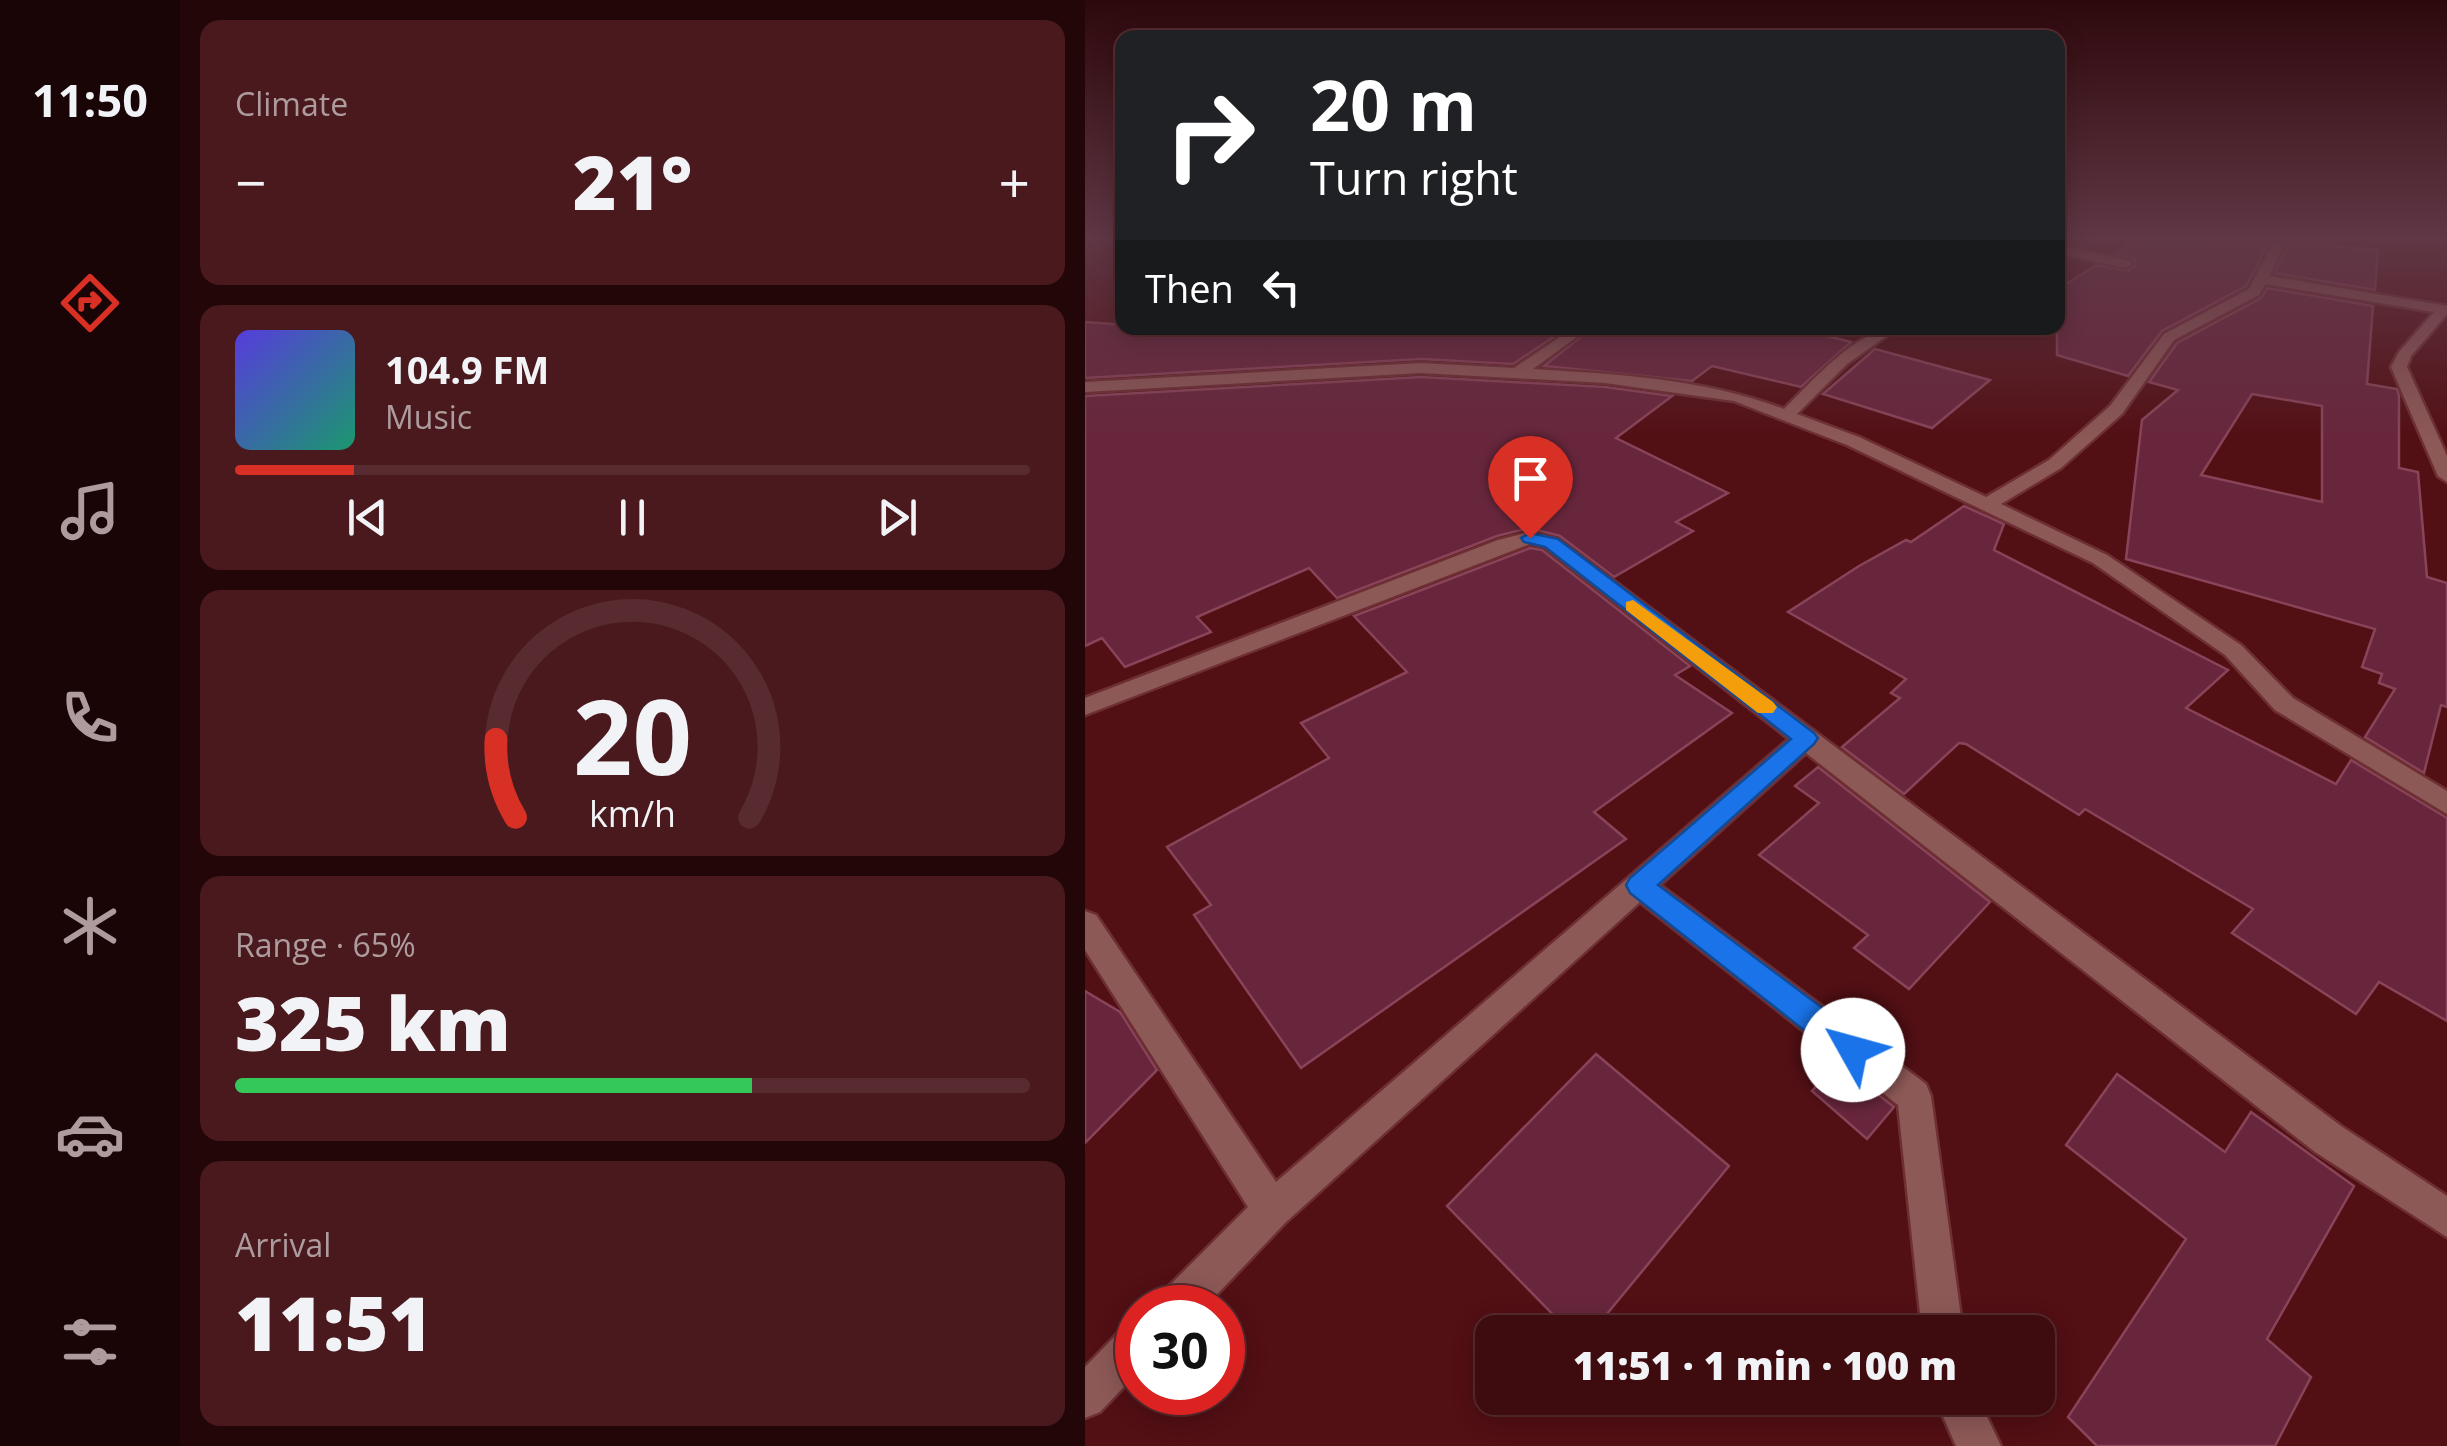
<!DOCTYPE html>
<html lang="en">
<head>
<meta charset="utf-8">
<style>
	body { margin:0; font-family:"Open Sans",sans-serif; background:#49191d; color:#f1f3f6; height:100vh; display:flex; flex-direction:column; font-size:38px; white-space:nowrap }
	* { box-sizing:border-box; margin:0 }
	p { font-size:32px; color:#ad9b9e }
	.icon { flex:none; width:55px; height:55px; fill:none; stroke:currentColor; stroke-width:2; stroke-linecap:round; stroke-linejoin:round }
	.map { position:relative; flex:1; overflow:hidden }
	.side { display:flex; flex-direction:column; gap:20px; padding:20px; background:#220608; width:905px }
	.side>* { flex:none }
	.guide { position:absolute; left:30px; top:30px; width:950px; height:305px; border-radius:20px; box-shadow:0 5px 25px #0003,0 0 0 2px #572b2f; background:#202124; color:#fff; overflow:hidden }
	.speed { position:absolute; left:30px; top:1285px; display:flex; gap:20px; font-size:50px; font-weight:700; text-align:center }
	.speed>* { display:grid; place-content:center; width:130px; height:130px; border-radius:50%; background:#3e0b0f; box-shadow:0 5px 25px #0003,0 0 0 2px #572b2f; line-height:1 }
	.speed .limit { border:15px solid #d22; background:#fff; color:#111 }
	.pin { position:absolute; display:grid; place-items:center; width:85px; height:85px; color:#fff; margin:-102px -42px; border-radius:50% 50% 50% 0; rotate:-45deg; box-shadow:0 0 10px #0007 }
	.pin .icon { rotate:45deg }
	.me { position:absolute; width:110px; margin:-55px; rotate:308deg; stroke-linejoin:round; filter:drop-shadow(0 0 8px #0008) }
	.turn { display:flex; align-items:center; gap:35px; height:210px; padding:0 30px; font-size:45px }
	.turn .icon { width:130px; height:130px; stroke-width:2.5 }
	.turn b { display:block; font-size:70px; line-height:85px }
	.then { display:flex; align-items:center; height:95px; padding:0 30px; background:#0003; gap:20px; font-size:38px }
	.big { font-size:75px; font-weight:800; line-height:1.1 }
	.side .card { flex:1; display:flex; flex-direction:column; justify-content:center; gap:15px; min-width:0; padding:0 35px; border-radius:20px; background:#49191d }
	.side .dial { align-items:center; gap:0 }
	.dial svg { height:260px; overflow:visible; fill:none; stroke:#572b2f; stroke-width:7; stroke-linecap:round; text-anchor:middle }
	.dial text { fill:#f1f3f6; stroke:none }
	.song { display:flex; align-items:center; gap:30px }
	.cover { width:120px; height:120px; border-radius:15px; background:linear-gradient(135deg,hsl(250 70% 55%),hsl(160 70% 35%)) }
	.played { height:10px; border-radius:5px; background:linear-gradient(90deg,#d93025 15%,#572b2f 15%) }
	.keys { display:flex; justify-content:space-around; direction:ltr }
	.heat { display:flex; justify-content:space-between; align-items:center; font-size:55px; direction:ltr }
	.charge { height:15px; border-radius:8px; background:linear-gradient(90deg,#34c759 65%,#572b2f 0) }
	.trip { position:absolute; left:390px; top:1315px; width:580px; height:100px; border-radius:20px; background:#3e0b0f; box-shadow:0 5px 25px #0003,0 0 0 2px #572b2f; font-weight:800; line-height:100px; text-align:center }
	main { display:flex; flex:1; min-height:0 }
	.tabs { display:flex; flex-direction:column; width:180px; justify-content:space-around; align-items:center; background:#190406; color:#ad9b9e }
	.tabs .icon { width:70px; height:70px }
	.tabs .selected { color:#d93025 }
	.tabs b { font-size:45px; color:#f1f3f6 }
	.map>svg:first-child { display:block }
	.building { fill:#68263c; stroke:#894459; stroke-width:2.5; fill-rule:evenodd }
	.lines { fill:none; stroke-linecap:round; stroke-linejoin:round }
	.minor-casing { stroke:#6d2f33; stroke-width:5 }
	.minor { fill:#8d5957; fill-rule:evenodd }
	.route { fill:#1a73e8; stroke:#114b97; stroke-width:2.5 }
	.slow { fill:#f59e0b }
</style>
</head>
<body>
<main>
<nav class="tabs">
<b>11:50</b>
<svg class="icon selected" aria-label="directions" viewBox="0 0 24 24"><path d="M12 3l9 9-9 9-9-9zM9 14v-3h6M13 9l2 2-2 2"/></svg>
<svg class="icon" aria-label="music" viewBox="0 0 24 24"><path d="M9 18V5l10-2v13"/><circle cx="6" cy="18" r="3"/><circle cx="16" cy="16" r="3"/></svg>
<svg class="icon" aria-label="phone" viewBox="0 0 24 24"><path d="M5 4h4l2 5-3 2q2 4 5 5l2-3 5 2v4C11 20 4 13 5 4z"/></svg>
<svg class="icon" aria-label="climate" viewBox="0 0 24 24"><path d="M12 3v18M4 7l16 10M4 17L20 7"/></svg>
<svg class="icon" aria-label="car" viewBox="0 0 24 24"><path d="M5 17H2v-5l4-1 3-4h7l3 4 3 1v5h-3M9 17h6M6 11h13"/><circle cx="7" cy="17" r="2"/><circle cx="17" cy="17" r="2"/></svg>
<svg class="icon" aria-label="filters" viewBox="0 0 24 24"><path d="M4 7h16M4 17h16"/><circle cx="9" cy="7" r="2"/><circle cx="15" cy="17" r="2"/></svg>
</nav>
<section class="side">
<div class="card"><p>Climate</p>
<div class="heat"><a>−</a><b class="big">21°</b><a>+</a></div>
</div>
<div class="card">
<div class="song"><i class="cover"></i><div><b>104.9 FM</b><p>Music</p></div></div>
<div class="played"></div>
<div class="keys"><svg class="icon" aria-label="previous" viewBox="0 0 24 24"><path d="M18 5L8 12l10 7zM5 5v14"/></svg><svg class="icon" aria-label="pause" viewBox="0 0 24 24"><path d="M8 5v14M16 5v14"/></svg><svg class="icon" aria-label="next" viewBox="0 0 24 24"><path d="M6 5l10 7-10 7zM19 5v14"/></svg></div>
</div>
<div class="card dial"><svg viewBox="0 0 100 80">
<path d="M14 69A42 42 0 1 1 86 69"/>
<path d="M14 69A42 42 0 0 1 8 45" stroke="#d93025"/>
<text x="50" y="56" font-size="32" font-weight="700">20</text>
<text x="50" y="72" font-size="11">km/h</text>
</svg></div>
<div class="card"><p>Range · 65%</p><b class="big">325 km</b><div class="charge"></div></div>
<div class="card"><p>Arrival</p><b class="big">11:51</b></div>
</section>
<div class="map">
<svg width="1362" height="1446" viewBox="0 0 1362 1446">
	<rect width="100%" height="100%" fill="#520f14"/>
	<g class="building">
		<path d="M 1053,239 L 1185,241 L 1161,286 L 1077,331 L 1043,376 L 972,355 L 972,290 L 1011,265 L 1043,271 L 1051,265 L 1050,260 L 1029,254 Z"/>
		<path d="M 1204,242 L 1293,250 L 1290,290 L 1190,273 Z"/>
		<path d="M 1182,288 L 1288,306 L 1282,384 L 1312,389 L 1314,396 L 1314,468 L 1333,472 L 1342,577 L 1362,583 L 1362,707 L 1356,705 L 1339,773 L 1280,737 L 1310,689 L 1294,683 L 1297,674 L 1277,667 L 1290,629 L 1041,559 L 1057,420 L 1093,390 L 1064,382 L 1092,343 L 1176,298 ZM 1167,394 L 1237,406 L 1237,502 L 1116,475 Z"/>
		<path d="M 0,322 L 124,331 L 125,328 L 482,328 L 428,364 L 336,359 L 0,378 Z"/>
		<path d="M 507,328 L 711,328 L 766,342 L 716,387 L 627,366 L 607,381 L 459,366 Z"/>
		<path d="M 790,349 L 905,380 L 847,428 L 738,394 Z"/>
		<path d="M 336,377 L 520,387 L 587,396 L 531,438 L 643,493 L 591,522 L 608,531 L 529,577 L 475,536 L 444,528 L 412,536 L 252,598 L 224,568 L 112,617 L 126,632 L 40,667 L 17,638 L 0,646 L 0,396 Z"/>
		<path d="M 879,506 L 919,524 L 909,550 L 1143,670 L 1101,708 L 1251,784 L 1266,760 L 1362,818 L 1362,1021 L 1294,982 L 1271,1014 L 1147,933 L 1168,909 L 1000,809 L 994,815 L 881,744 L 874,743 L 819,794 L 757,747 L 815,698 L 806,693 L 821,679 L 703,612 L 774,566 L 821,540 L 826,542 Z"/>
		<path d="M 445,548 L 457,550 L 605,666 L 590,675 L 647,713 L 509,812 L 541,839 L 216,1068 L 109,915 L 126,905 L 82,847 L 244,758 L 216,723 L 322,672 L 269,616 Z"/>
		<path d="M 733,767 L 905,902 L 824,989 L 769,948 L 783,935 L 674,855 L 734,803 L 710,786 Z"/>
		<path d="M 0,991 L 35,1012 L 72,1070 L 0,1143 Z"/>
		<path d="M 511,1054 L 644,1166 L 507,1332 L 485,1332 L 362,1206 Z"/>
		<path d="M 753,1063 L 809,1107 L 782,1139 L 727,1091 Z"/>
		<path d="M 1032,1074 L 1140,1152 L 1166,1112 L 1269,1186 L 1182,1339 L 1226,1377 L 1190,1446 L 1012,1446 L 983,1417 L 1101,1239 L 981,1145 Z"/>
	</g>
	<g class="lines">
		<g class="minor-casing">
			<g id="minor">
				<path d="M 1190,239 L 1202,239 L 1184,276 L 1362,306 L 1362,314 L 1326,356 L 1322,367 L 1362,456 L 1362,482 L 1353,476 L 1306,367 L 1314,352 L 1349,312 L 1180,284 L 1174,295 L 1089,340 L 1037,414 L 976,468 L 916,504 L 1022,555 L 1156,645 L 1208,698 L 1362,791 L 1362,814 L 1190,710 L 1140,655 L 1008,563 L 762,445 L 649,401 L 520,383 L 336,373 L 0,392 L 0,382 L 336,363 L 429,368 L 488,328 L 504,328 L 448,369 C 532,374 620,379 699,409 C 727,382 772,328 813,328 L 762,364 L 712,414 L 774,437 L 901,497 L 964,460 L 1025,406 L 1079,334 L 1164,289 Z"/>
				<path d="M 972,245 L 1046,261 L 1047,264 L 1041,268 L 972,253 Z"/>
				<path d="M 445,532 L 473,539 L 1256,1126 L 1362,1196 L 1362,1237 L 1230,1152 L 721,753 L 575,885 L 841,1084 L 846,1096 L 878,1332 L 837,1332 L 813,1105 L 555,902 L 200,1223 L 119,1308 L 70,1308 L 76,1294 L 163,1207 L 0,950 L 0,911 L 11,915 L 191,1182 L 704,739 L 459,547 L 445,544 L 0,715 L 0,698 L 413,540 Z"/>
				<path d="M 52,1323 L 52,1373 L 15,1412 L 0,1418 L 0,1367 L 37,1329 Z"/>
				<path d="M 850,1398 L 893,1398 L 916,1446 L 871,1446 Z"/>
			</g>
		</g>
		<use href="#minor" class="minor"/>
	</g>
	<linearGradient id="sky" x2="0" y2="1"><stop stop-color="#2d080b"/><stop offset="0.54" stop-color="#603745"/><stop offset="1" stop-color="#603745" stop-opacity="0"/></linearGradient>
	<rect width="1362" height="441" fill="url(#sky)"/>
	<path class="route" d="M 445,533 L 473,539 L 729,733 L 733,738 L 729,744 L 573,885 L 779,1039 L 784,1050 L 779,1060 L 768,1064 L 757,1060 L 545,893 L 541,885 L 545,878 L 706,739 L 460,547 L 439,542 L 436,538 Z"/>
	<path class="slow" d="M 548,600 L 688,702 L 692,707 L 688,713 L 673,713 L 541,610 L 541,602 Z"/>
</svg>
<div class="speed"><div class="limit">30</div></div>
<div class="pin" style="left:445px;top:538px;background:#d93025"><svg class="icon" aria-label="arrive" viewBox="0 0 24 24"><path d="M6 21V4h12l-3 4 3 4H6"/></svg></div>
<svg class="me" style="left:768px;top:1050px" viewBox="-20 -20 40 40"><circle r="19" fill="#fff"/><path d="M0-13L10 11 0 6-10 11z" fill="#1a73e8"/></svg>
<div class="trip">11:51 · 1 min · 100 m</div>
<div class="guide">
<div class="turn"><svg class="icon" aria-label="right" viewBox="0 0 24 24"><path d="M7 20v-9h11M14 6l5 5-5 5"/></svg><div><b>20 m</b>Turn right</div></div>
<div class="then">Then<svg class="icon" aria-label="left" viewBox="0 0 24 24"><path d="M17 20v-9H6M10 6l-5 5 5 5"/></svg></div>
</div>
</div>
</main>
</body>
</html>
